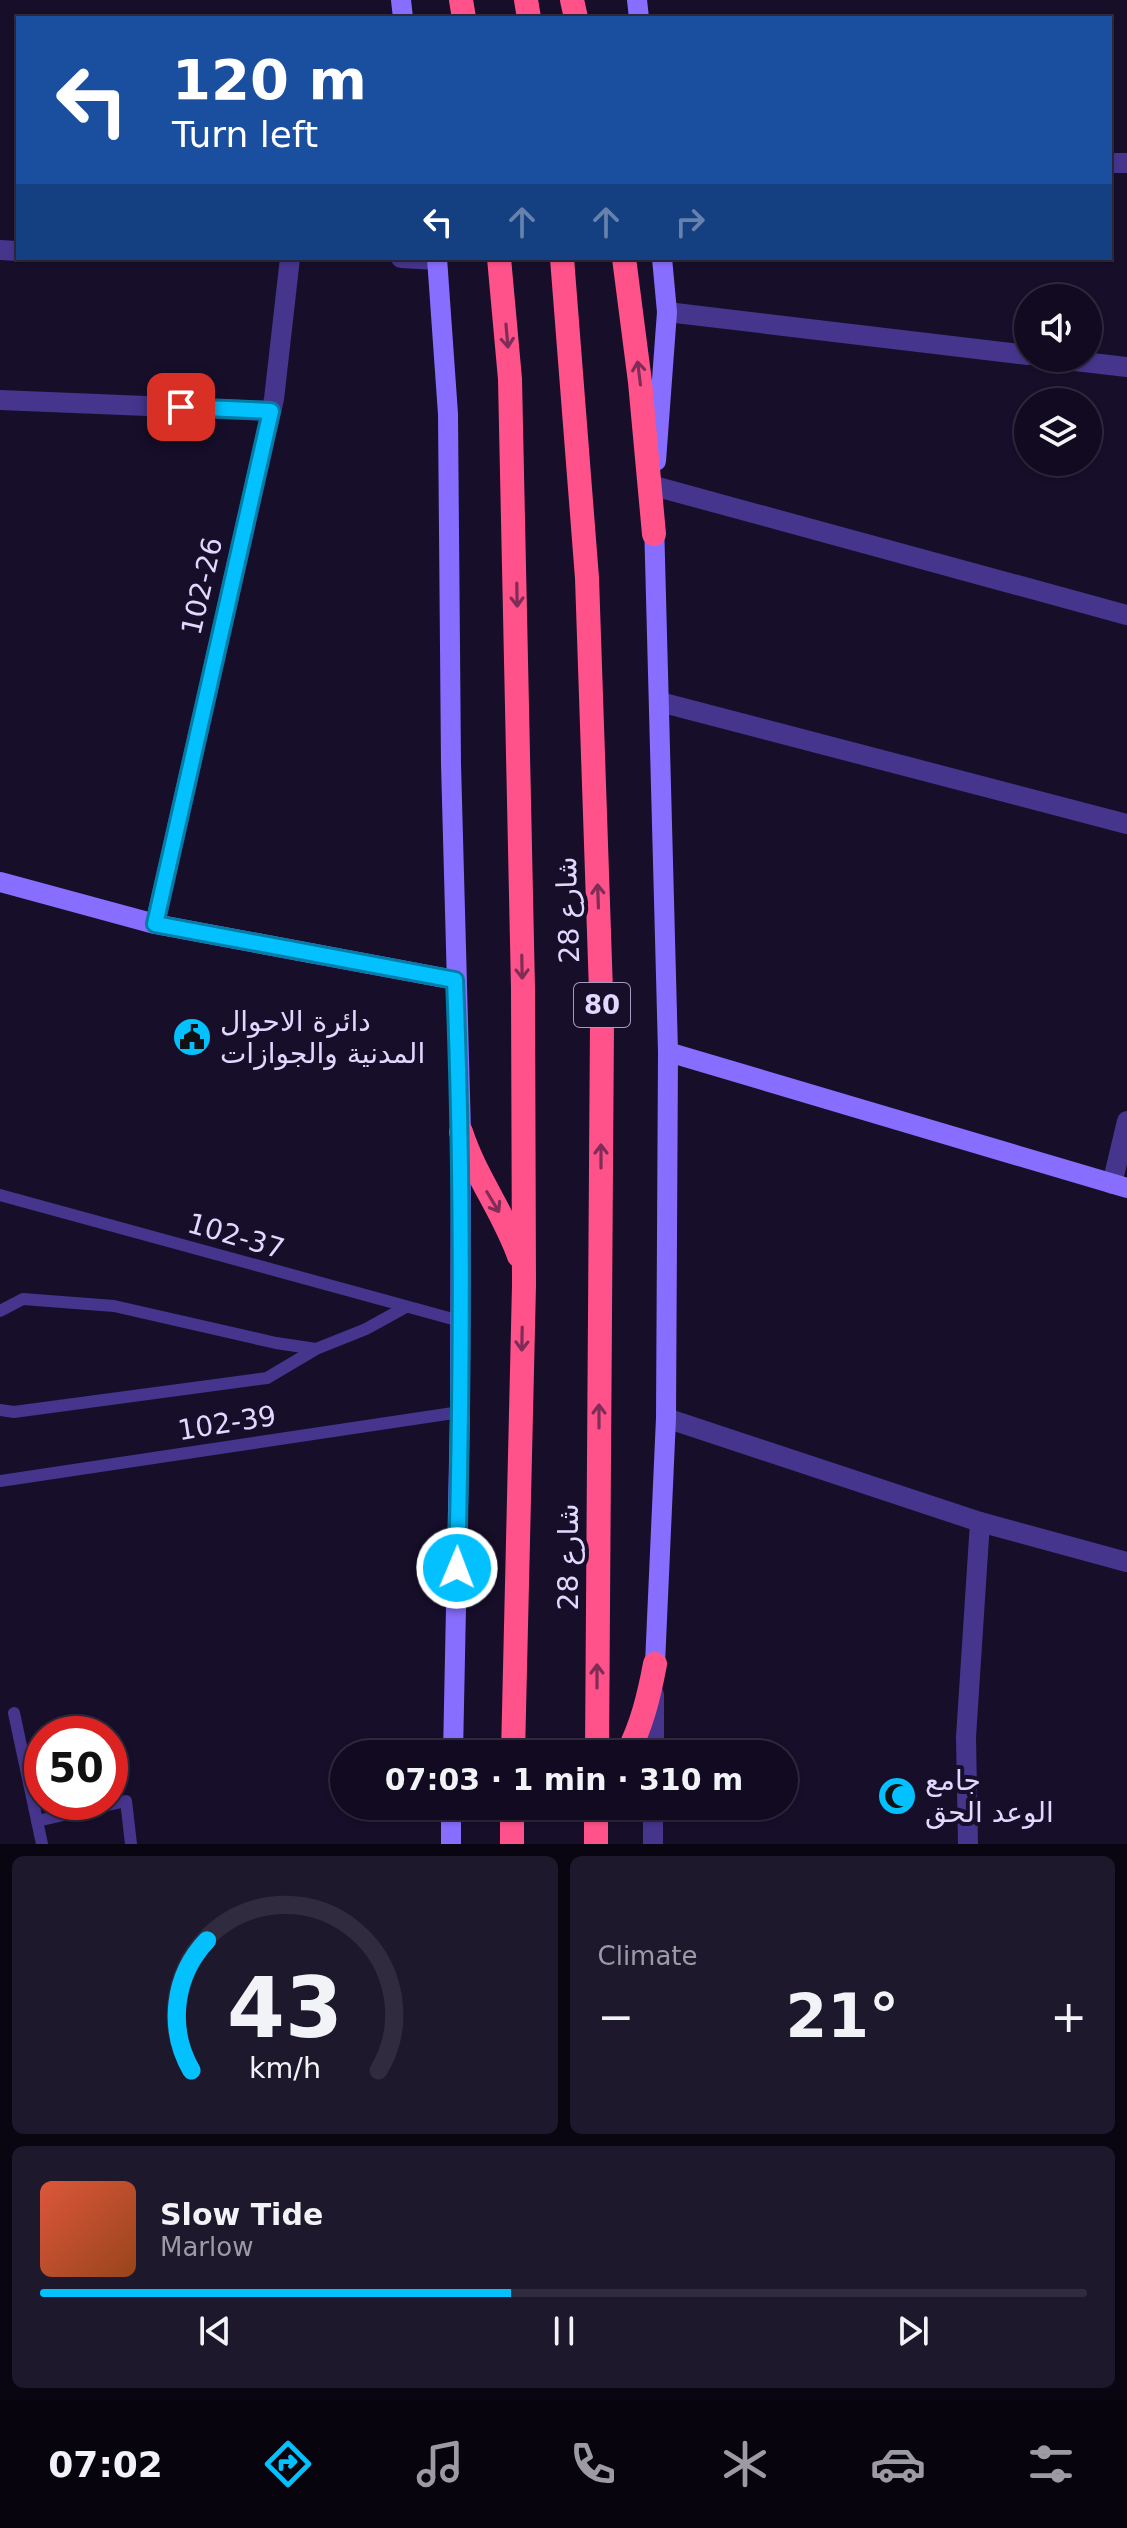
<!DOCTYPE html>
<html lang="en">
<head>
<meta charset="utf-8">
<style>
	body { margin:0; font-family:"DejaVu Sans","Noto Sans Arabic",sans-serif; background:#1e182d; color:#f1f3f6; height:100vh; display:flex; flex-direction:column; font-size:30px; white-space:nowrap }
	* { box-sizing:border-box; margin:0 }
	p { font-size:26px; color:#9c9aa5 }
	.icon { flex:none; width:44px; height:44px; fill:none; stroke:currentColor; stroke-width:2; stroke-linecap:round; stroke-linejoin:round }
	.map { position:relative; height:1844px; overflow:hidden }
	.panel { display:flex; flex-direction:column; gap:12px; padding:12px; background:#090612; flex:1 }
	.panel>* { flex:none }
	.top-card { position:absolute; left:16px; top:16px; width:1096px; height:244px; border-radius:0px; box-shadow:0 2px 6px #0004,0 0 0 2px #302b3e; background:#1a4fa0; color:#fff; overflow:hidden }
	.buttons { position:absolute; left:1014px; top:284px; display:grid; gap:16px }
	.buttons a { display:grid; place-items:center; width:88px; height:88px; border-radius:50%; background:#110a20; box-shadow:0 2px 6px #0004,0 0 0 2px #302b3e; font-size:40px }
	.speed { position:absolute; left:24px; top:1716px; display:flex; gap:16px; font-size:40px; font-weight:700; text-align:center }
	.speed>* { display:grid; place-content:center; width:104px; height:104px; border-radius:50%; background:#110a20; box-shadow:0 2px 6px #0004,0 0 0 2px #302b3e; line-height:1 }
	.speed .limit { border:12px solid #d22; background:#fff; color:#111 }
	.pin { position:absolute; display:grid; place-items:center; width:68px; height:68px; color:#fff; margin:-34px; border-radius:16px; box-shadow:0 4px 12px #0006 }
	.me { position:absolute; width:88px; margin:-44px; rotate:1deg; stroke-linejoin:round; filter:drop-shadow(0 0 6px #0008) }
	.turn { display:flex; align-items:center; gap:28px; height:168px; padding:0 24px; font-size:36px }
	.turn .icon { width:104px; height:104px; stroke-width:2.5 }
	.turn b { display:block; font-size:56px; line-height:68px }
	.lanes { display:flex; align-items:center; height:76px; padding:0 24px; background:#0003; justify-content:center; gap:40px; direction:ltr }
	.lanes .off { opacity:.35 }
	.big { font-size:60px; font-weight:700; line-height:1.1 }
	.panel .card { flex:1; display:flex; flex-direction:column; justify-content:center; gap:12px; min-width:0; padding:0 28px; border-radius:12px; background:#1e182d }
	.panel .dial { align-items:center; gap:0 }
	.dial svg { height:208px; overflow:visible; fill:none; stroke:#302b3e; stroke-width:7; stroke-linecap:round; text-anchor:middle }
	.dial text { fill:#f1f3f6; stroke:none }
	.song { display:flex; align-items:center; gap:24px }
	.cover { width:96px; height:96px; border-radius:12px; background:linear-gradient(135deg,hsl(10 70% 55%),hsl(20 70% 35%)) }
	.played { height:8px; border-radius:4px; background:linear-gradient(90deg,#03c0ff 45%,#302b3e 45%) }
	.keys { display:flex; justify-content:space-around; direction:ltr }
	.heat { display:flex; justify-content:space-between; align-items:center; font-size:44px; direction:ltr }
	.panel .tiles { flex:1; display:grid; gap:12px; grid-template-columns:1fr 1fr }
	.card:last-child { grid-column:span 2 }
	.trip { position:absolute; left:330px; top:1740px; width:468px; height:80px; border-radius:40px; background:#110a20; box-shadow:0 2px 6px #0004,0 0 0 2px #302b3e; font-weight:700; line-height:80px; text-align:center }
	.tab-bar { display:flex; height:128px; justify-content:space-around; align-items:center; background:#07040d; color:#9c9aa5 }
	.tab-bar .icon { width:56px; height:56px }
	.tab-bar .selected { color:#03c0ff }
	.tab-bar b { font-size:36px; color:#f1f3f6 }
	.map>svg:first-child { display:block }
	.lines { fill:none; stroke-linecap:round; stroke-linejoin:round }
	.lane { stroke:#45358d; stroke-width:12 }
	.street { stroke:#45358d; stroke-width:20 }
	.secondary { stroke:#876eff; stroke-width:20 }
	.highway { stroke:#ff528b; stroke-width:24 }
	.oneway { stroke:#7f2d56 }
	.route-casing { stroke:#027da6; stroke-width:20 }
	.route { stroke:#03c0ff; stroke-width:14 }
	.labels { text-anchor:middle; dominant-baseline:central; stroke-width:8; stroke-linejoin:round; paint-order:stroke }
	.shield { fill:#170e2a; stroke:#a49bbf; stroke-width:2 }
	.shield-label { font-size:26px; font-weight:bold; fill:#e1d7ff }
	.street-label { font-size:28px; fill:#e1d7ff; stroke:#170e2a }
	.poi-label { font-size:28px; fill:#e1d7ff; stroke:#170e2a; text-anchor:start }
</style>
</head>
<body>
<div class="map">
<svg width="1127" height="1844" viewBox="0 0 1127 1844">
	<rect width="100%" height="100%" fill="#170e2a"/>
	<g class="lines">
		<g class="lane">
			<path d="M 0,1195 L 460,1321"/>
			<path d="M 0,1311 L 23,1299 L 114,1306 L 276,1343 L 316,1349"/>
			<path d="M 0,1410 L 14,1412 L 267,1378 L 316,1349 L 366,1329 L 404,1308"/>
			<path d="M 0,1481 L 460,1412"/>
			<path d="M 14,1713 L 42,1844"/>
			<path d="M 37,1821 L 126,1801 L 131,1844"/>
		</g>
		<g class="street">
			<path d="M 1110,163 L 1127,163"/>
			<path d="M 0,250 L 18,251"/>
			<path d="M 401,258 L 437,260"/>
			<path d="M 667,312 L 1028,355"/>
			<path d="M 1049,358 L 1127,367"/>
			<path d="M 0,400 L 271,411"/>
			<path d="M 654,486 L 1127,615"/>
			<path d="M 660,702 L 1127,824"/>
			<path d="M 155,924 L 274,399 L 290,258"/>
			<path d="M 1112,1184 L 1127,1121"/>
			<path d="M 666,1418 L 980,1522 L 1127,1562"/>
			<path d="M 654,1754 L 654,1694"/>
			<path d="M 653,1844 L 653,1806"/>
			<path d="M 968,1844 L 966,1737 L 980,1522"/>
		</g>
		<g class="secondary">
			<path d="M 401,0 L 403,18"/>
			<path d="M 637,0 L 639,18"/>
			<path d="M 437,258 L 448,414 L 451,764 L 461,1132 L 460,1412 L 453,1754"/>
			<path d="M 656,461 L 667,312 L 662,258"/>
			<path d="M 654,521 L 668,1052 L 666,1418 L 655,1664"/>
			<path d="M 0,882 L 155,924 L 455,980"/>
			<path d="M 668,1052 L 1127,1188"/>
			<path d="M 451,1844 L 451,1806"/>
		</g>
		<g class="highway">
			<path d="M 461,0 L 464,18"/>
			<path d="M 526,0 L 529,18"/>
			<path d="M 572,0 L 576,18"/>
			<path d="M 499,258 L 510,379 L 523,989 L 524,1285 L 513,1754"/>
			<path d="M 562,258 L 587,578 L 602,1021 L 597,1754"/>
			<path d="M 624,258 L 640,382 L 654,534"/>
			<path d="M 461,1132 C 476,1178 503,1211 519,1256"/>
			<path d="M 627,1754 C 642,1725 649,1696 655,1664"/>
			<path d="M 512,1844 L 512,1806"/>
			<path d="M 596,1844 L 596,1806"/>
		</g>
	</g>
	<defs><path id="oneway-shaft" d="M-6 0H5M1.5-3L5.5 0L1.5 3" fill="none" stroke-width="1.6" stroke-linecap="round" stroke-linejoin="round" transform="scale(2)"/></defs>
	<g class="oneway">
		<use href="#oneway-shaft" transform="translate(507 336) rotate(85)"/>
		<use href="#oneway-shaft" transform="translate(639 373) rotate(-97)"/>
		<use href="#oneway-shaft" transform="translate(517 595) rotate(89)"/>
		<use href="#oneway-shaft" transform="translate(598 896) rotate(-92)"/>
		<use href="#oneway-shaft" transform="translate(522 967) rotate(89)"/>
		<use href="#oneway-shaft" transform="translate(601 1156) rotate(-90)"/>
		<use href="#oneway-shaft" transform="translate(493 1202) rotate(59)"/>
		<use href="#oneway-shaft" transform="translate(522 1339) rotate(91)"/>
		<use href="#oneway-shaft" transform="translate(599 1416) rotate(-90)"/>
		<use href="#oneway-shaft" transform="translate(597 1676) rotate(-90)"/>
	</g>
	<g class="lines">
		<g class="route-casing">
			<path id="route" d="M 181,407 L 271,411 L 155,924 L 455,980 C 463,1176 462,1372 457,1568"/>
		</g>
		<use href="#route" class="route"/>
	</g>
	<defs>
		<g id="civic-disc" transform="scale(2)"><circle r="9.5" fill="#03c0ff" stroke="#170e2a"/><path d="M-.6-6.5H3V-4.5H.6V-3L4-1V1h2V6H-6V1h2V-1L-.6-3ZM-1.2 2.5V6h2.4V2.5Z" fill="#111"/></g>
		<g id="mosque-disc" transform="scale(2)"><circle r="9.5" fill="#03c0ff" stroke="#170e2a"/><path d="M3.5-4.9A6 6 0 1 0 3.5 4.9A5 5 0 1 1 3.5-4.9Z" fill="#111"/></g>
	</defs>
	<g fill-rule="evenodd">
		<use href="#civic-disc" x="192" y="1037"/>
		<use href="#mosque-disc" x="897" y="1796"/>
	</g>
	<g class="labels">
		<rect class="shield" x="574" y="983" width="56" height="44" rx="6"/>
		<g class="shield-label">
			<text x="602" y="1005">80</text>
		</g>
		<g class="street-label">
			<text transform="translate(202 586) rotate(-77)">102-26</text>
			<text transform="translate(568 910) rotate(-92)">شارع 28</text>
			<text transform="translate(236 1236) rotate(16)">102-37</text>
			<text transform="translate(227 1423) rotate(-9)">102-39</text>
			<text transform="translate(568 1557) rotate(-90)">شارع 28</text>
		</g>
		<g class="poi-label">
			<text x="220" y="1021">دائرة الاحوال<tspan x="220" dy="32">المدنية والجوازات</tspan></text>
			<text x="925" y="1780">جامع<tspan x="925" dy="32">الوعد الحق</tspan></text>
		</g>
	</g>
</svg>
<div class="buttons">
<a><svg class="icon" aria-label="sound" viewBox="0 0 24 24"><path d="M4 9h4l5-4v14l-5-4H4zM17 9q2 3 0 6"/></svg></a>
<a><svg class="icon" aria-label="layers" viewBox="0 0 24 24"><path d="M12 4l9 5-9 5-9-5zM3 14l9 5 9-5"/></svg></a>
</div>
<div class="speed"><div class="limit">50</div></div>
<div class="pin" style="left:181px;top:407px;background:#d93025"><svg class="icon" aria-label="arrive" viewBox="0 0 24 24"><path d="M6 21V4h12l-3 4 3 4H6"/></svg></div>
<svg class="me" style="left:457px;top:1568px" viewBox="-20 -20 40 40"><circle r="17" fill="#03c0ff" stroke="#fff" stroke-width="3"/><path d="M0-11L8 9 0 5-8 9z" fill="#fff"/></svg>
<div class="trip">07:03 · 1 min · 310 m</div>
<div class="top-card">
<div class="turn"><svg class="icon" aria-label="left" viewBox="0 0 24 24"><path d="M17 20v-9H6M10 6l-5 5 5 5"/></svg><div><b>120 m</b>Turn left</div></div>
<div class="lanes"><svg class="icon" aria-label="left" viewBox="0 0 24 24"><path d="M17 20v-9H6M10 6l-5 5 5 5"/></svg><svg class="icon off" aria-label="ahead" viewBox="0 0 24 24"><path d="M12 20V5M6 11l6-6 6 6"/></svg><svg class="icon off" aria-label="ahead" viewBox="0 0 24 24"><path d="M12 20V5M6 11l6-6 6 6"/></svg><svg class="icon off" aria-label="right" viewBox="0 0 24 24"><path d="M7 20v-9h11M14 6l5 5-5 5"/></svg></div>
</div>
</div>
<section class="panel">
<div class="tiles">
<div class="card dial"><svg viewBox="0 0 100 80">
<path d="M14 69A42 42 0 1 1 86 69"/>
<path d="M14 69A42 42 0 0 1 20 19" stroke="#03c0ff"/>
<text x="50" y="56" font-size="32" font-weight="700">43</text>
<text x="50" y="72" font-size="11">km/h</text>
</svg></div>
<div class="card"><p>Climate</p>
<div class="heat"><a>−</a><b class="big">21°</b><a>+</a></div>
</div>
<div class="card">
<div class="song"><i class="cover"></i><div><b>Slow Tide</b><p>Marlow</p></div></div>
<div class="played"></div>
<div class="keys"><svg class="icon" aria-label="previous" viewBox="0 0 24 24"><path d="M18 5L8 12l10 7zM5 5v14"/></svg><svg class="icon" aria-label="pause" viewBox="0 0 24 24"><path d="M8 5v14M16 5v14"/></svg><svg class="icon" aria-label="next" viewBox="0 0 24 24"><path d="M6 5l10 7-10 7zM19 5v14"/></svg></div>
</div>
</div>
</section>
<nav class="tab-bar">
<b>07:02</b>
<svg class="icon selected" aria-label="directions" viewBox="0 0 24 24"><path d="M12 3l9 9-9 9-9-9zM9 14v-3h6M13 9l2 2-2 2"/></svg>
<svg class="icon" aria-label="music" viewBox="0 0 24 24"><path d="M9 18V5l10-2v13"/><circle cx="6" cy="18" r="3"/><circle cx="16" cy="16" r="3"/></svg>
<svg class="icon" aria-label="phone" viewBox="0 0 24 24"><path d="M5 4h4l2 5-3 2q2 4 5 5l2-3 5 2v4C11 20 4 13 5 4z"/></svg>
<svg class="icon" aria-label="climate" viewBox="0 0 24 24"><path d="M12 3v18M4 7l16 10M4 17L20 7"/></svg>
<svg class="icon" aria-label="car" viewBox="0 0 24 24"><path d="M5 17H2v-5l4-1 3-4h7l3 4 3 1v5h-3M9 17h6M6 11h13"/><circle cx="7" cy="17" r="2"/><circle cx="17" cy="17" r="2"/></svg>
<svg class="icon" aria-label="filters" viewBox="0 0 24 24"><path d="M4 7h16M4 17h16"/><circle cx="9" cy="7" r="2"/><circle cx="15" cy="17" r="2"/></svg>
</nav>
</body>
</html>
